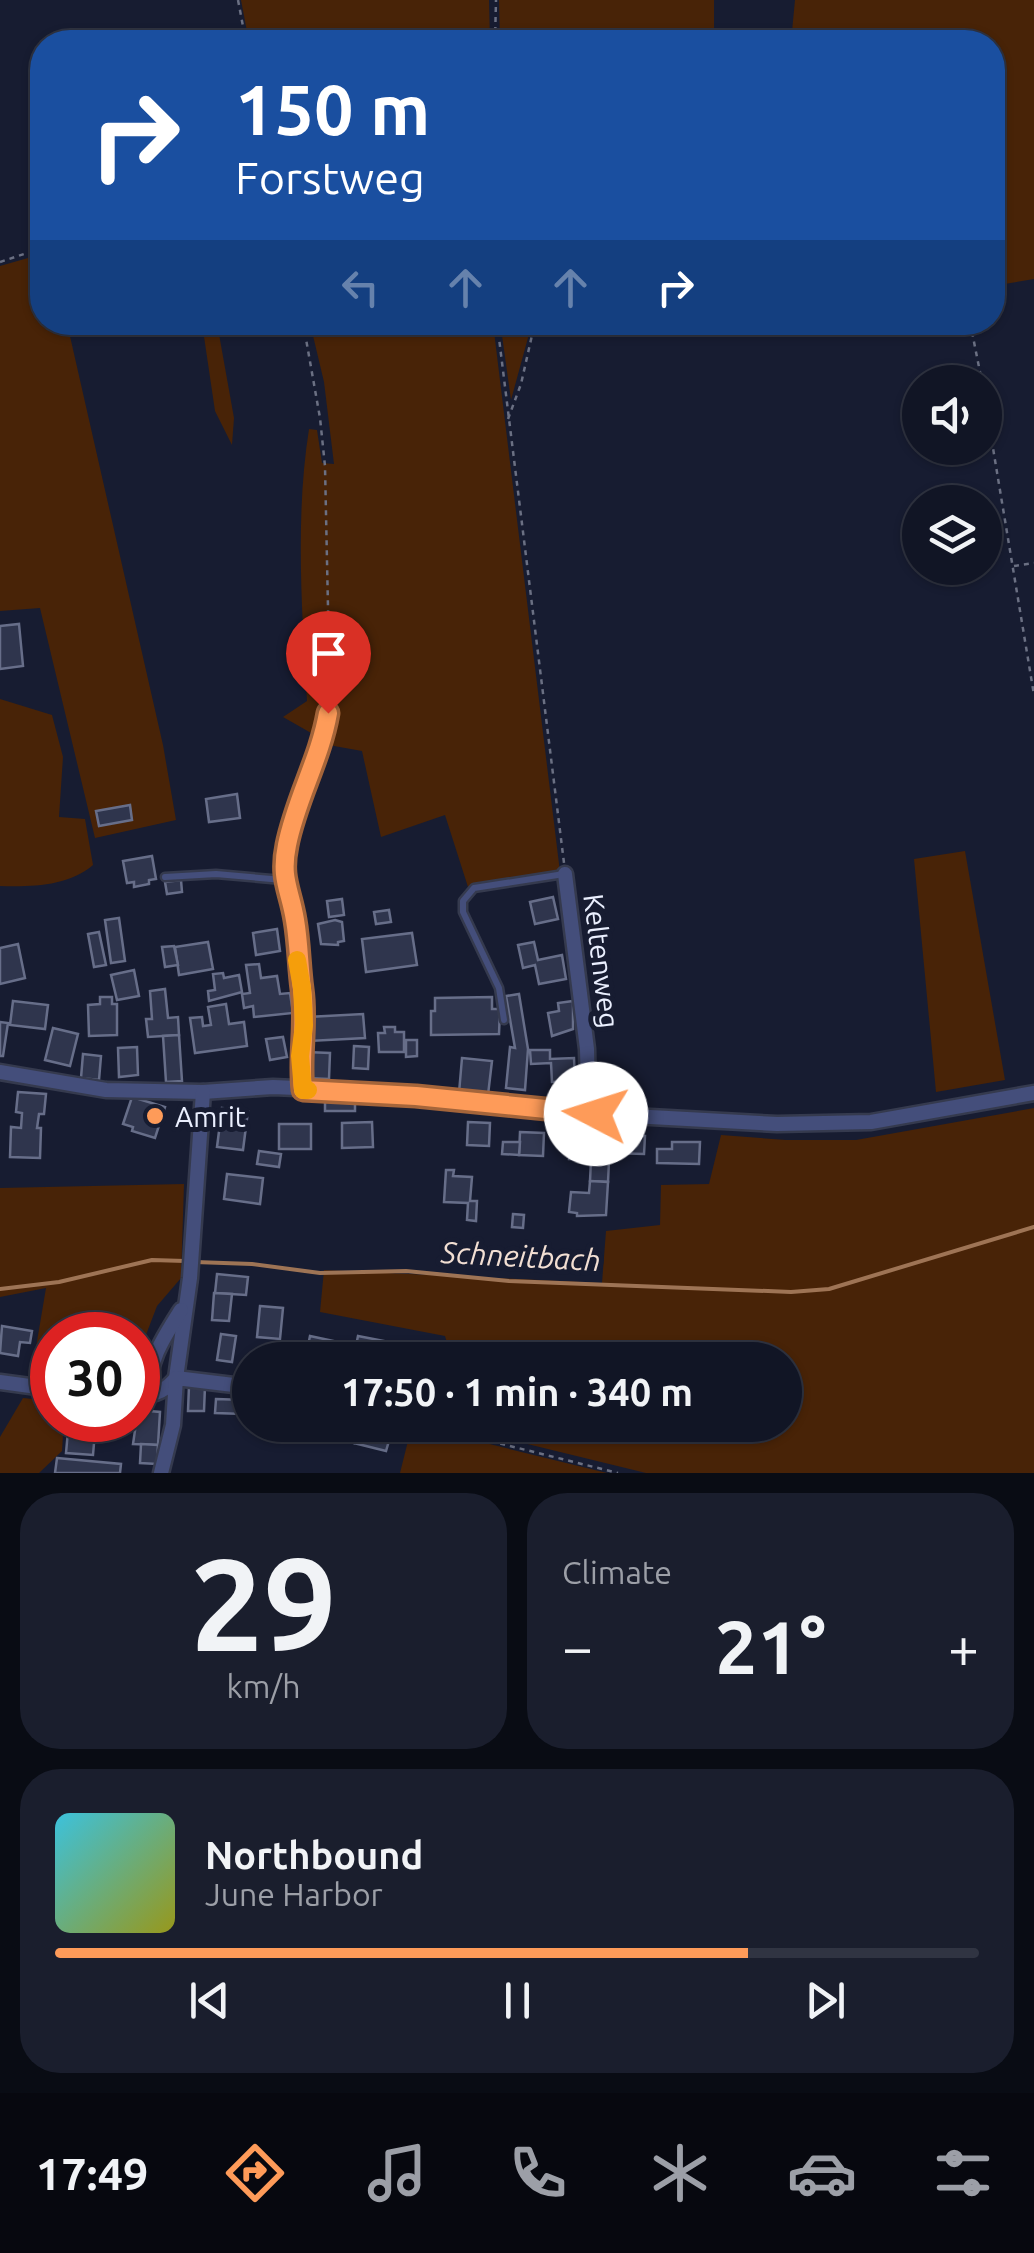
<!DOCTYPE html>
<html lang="en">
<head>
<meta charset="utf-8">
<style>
	body { margin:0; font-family:Ubuntu,sans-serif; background:#1a1e2d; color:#f1f3f6; height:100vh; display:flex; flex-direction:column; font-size:38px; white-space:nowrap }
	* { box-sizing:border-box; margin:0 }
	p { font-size:32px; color:#9c9fa7 }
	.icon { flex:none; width:55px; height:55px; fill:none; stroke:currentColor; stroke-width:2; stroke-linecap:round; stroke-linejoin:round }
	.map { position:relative; height:1473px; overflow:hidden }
	.panel { display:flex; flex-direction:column; gap:20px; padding:20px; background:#090c14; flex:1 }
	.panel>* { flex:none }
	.banner { position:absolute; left:30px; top:30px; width:975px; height:305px; border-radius:40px; box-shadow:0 2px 8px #0004,0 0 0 2px #303442; background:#1a4fa0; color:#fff; overflow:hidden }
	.buttons { position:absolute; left:902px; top:365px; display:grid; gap:20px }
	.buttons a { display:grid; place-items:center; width:100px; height:100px; border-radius:50%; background:#111525; box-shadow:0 2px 8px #0004,0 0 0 2px #303442; font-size:50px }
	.speed { position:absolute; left:30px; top:1312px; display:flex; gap:20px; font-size:50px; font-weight:700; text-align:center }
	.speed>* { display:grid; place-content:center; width:130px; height:130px; border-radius:50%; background:#111525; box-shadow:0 2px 8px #0004,0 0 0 2px #303442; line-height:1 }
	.speed .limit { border:15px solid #d22; background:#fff; color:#111 }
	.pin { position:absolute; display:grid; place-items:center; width:85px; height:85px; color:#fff; margin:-102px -42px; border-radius:50% 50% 50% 0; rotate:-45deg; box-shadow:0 0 10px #0007 }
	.pin .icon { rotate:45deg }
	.me { position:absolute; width:110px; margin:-55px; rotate:275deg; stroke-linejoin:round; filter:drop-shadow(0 0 8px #0008) }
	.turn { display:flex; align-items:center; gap:35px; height:210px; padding:0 40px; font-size:45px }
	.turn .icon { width:130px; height:130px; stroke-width:2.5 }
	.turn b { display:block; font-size:70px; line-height:85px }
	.lanes { display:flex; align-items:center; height:95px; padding:0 40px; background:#0003; justify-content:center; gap:50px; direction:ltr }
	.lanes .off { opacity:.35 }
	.big { font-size:75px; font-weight:600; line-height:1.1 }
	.panel .tile { flex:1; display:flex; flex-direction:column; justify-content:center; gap:15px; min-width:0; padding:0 35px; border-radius:40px; background:#1a1e2d }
	.panel .dial { align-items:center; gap:0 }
	.dial b { font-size:130px; line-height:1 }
	.song { display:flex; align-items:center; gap:30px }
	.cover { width:120px; height:120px; border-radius:15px; background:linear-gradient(135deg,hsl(190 70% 55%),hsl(60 70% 35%)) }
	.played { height:10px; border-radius:5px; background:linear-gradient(90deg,#fe9b59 75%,#303442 75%) }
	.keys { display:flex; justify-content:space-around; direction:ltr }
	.heat { display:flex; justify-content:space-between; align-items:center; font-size:55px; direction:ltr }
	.panel .tiles { flex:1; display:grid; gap:20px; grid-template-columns:1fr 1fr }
	.tile:last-child { grid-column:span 2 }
	.trip { position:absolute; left:232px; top:1342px; width:570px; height:100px; border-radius:50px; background:#111525; box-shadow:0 2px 8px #0004,0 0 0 2px #303442; font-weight:600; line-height:100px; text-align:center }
	.tab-bar { display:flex; height:160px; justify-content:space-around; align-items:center; background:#07080f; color:#9c9fa7 }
	.tab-bar .icon { width:70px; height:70px }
	.tab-bar .active { color:#fe9b59 }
	.tab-bar b { font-size:45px; color:#f1f3f6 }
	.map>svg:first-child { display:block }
	.green { fill:#482307 }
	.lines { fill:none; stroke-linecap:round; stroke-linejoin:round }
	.stream { stroke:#9e7455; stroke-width:4 }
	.building { fill:#2f354d; stroke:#676e89; stroke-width:2.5 }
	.lane-casing { stroke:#353a4e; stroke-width:11 }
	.street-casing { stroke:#353a4e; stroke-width:19 }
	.path { stroke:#6b7083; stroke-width:2.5; stroke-dasharray:5 5; stroke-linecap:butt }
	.lane { stroke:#444e7b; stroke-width:6 }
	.street { stroke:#444e7b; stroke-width:14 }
	.route-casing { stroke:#a5653a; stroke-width:25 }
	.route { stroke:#fe9b59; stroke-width:18 }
	.slow { stroke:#f59e0b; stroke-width:18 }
	.poi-dot { fill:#fe9b59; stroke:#171c31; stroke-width:4 }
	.labels { text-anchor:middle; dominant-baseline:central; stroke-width:10; stroke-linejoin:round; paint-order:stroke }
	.street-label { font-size:28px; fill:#eaeffe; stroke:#171c31 }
	.poi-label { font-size:28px; fill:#eaeffe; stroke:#171c31; text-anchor:start }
	.water-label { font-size:30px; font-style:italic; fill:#f2dfd3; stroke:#171c31 }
</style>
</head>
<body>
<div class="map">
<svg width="1034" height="1473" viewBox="0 0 1034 1473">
	<rect width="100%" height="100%" fill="#171c31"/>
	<g class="green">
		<path d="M 241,0 L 489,0 L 490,42 L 249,42 Z"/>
		<path d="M 499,0 L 714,0 L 714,42 L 500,42 Z"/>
		<path d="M 795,0 L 1034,0 L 1034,279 L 993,286 L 992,42 L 791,42 Z"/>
		<path d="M 42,254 L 42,322 L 67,323 L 163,745 L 176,820 L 95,838 L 40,608 L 0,611 L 0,266 Z"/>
		<path d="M 202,323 L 217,323 L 234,418 L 232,445 L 215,411 Z"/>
		<path d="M 310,323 L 493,323 L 560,872 L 468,887 L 445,815 L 381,837 L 362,751 L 334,746 L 283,717 L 307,701 C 302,611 295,518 309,429 L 317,430 L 322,463 L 334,464 L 324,382 Z"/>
		<path d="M 501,323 L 532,323 L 511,400 L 501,328 Z"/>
		<path d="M 0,699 L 52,715 L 63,757 L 59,817 L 85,819 L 93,865 C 69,886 32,887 0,886 Z"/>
		<path d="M 965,851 L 1005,1080 L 936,1092 L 914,859 Z"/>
		<path d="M 1034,1108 L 1034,1473 L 646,1473 L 450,1425 L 785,1425 L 785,1360 L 452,1360 L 445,1336 L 320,1312 L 324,1270 L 602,1283 L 606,1231 L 660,1225 L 661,1185 L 709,1184 L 721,1135 L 786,1140 L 856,1140 Z"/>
		<path d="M 184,1184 L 181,1278 L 157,1306 L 144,1340 L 152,1345 L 140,1382 L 138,1382 L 138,1335 L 52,1335 L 52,1378 L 31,1377 L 46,1288 L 0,1297 L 0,1188 Z"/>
		<path d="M 23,1398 L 52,1401 L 52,1420 L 64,1420 L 62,1451 L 39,1473 L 0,1473 L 0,1437 Z"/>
		<path d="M 412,1425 L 607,1473 L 400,1473 Z"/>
	</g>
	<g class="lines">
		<g class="stream">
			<path d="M 195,1262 L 252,1264 L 320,1273 L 406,1271 L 509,1281 L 791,1292 L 829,1289 L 1034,1227"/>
			<path d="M 0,1289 L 59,1282 L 152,1260 L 185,1261"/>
		</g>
	</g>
	<g class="building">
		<path d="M 19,624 L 23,666 L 0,669 L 0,626 Z"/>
		<path d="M 237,794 L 240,818 L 209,822 L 206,799 Z"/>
		<path d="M 130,805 L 132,820 L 99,826 L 96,811 Z"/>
		<path d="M 152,856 L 156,879 L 149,880 L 149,884 L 134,887 L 134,882 L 127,883 L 123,861 Z"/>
		<path d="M 181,880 L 182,892 L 167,894 L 165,882 Z"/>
		<path d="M 553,897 L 558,919 L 535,924 L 530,902 Z"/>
		<path d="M 342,899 L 344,915 L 329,917 L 327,901 Z"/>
		<path d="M 389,910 L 391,922 L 376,924 L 374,912 Z"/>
		<path d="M 119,918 L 125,961 L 111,963 L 105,920 Z"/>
		<path d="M 335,920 L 342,922 L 344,941 L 338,942 L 338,945 L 321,944 L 318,924 Z"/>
		<path d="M 277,929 L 280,951 L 256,955 L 253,933 Z"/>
		<path d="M 99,932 L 106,965 L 94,967 L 88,934 Z"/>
		<path d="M 412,933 L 417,965 L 366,972 L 362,939 Z"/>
		<path d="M 208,942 L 213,969 L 179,975 L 175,947 Z"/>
		<path d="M 534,942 L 538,960 L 562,955 L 566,979 L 539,984 L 535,965 L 523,968 L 518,945 Z"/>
		<path d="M 18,944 L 25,978 L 0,984 L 0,948 Z"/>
		<path d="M 174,946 L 178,965 L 165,967 L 162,947 Z"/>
		<path d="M 259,964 L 261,978 L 277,976 L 280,994 L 290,993 L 293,1013 L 254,1017 L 253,1006 L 244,1008 L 242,994 L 250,993 L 246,965 Z"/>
		<path d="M 134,970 L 139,996 L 117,1000 L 111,975 Z"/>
		<path d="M 223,973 L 224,978 L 239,975 L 242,992 L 209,1001 L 208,991 L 215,990 L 213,974 Z"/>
		<path d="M 165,989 L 168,1018 L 178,1017 L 179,1035 L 148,1037 L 146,1019 L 152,1019 L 150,991 Z"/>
		<path d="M 519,994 L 528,1049 L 525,1090 L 506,1088 L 510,1047 L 515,1048 L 506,996 Z"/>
		<path d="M 100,997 L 112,997 L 112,1004 L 117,1004 L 117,1035 L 89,1036 L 88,1005 L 100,1004 Z"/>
		<path d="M 492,997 L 492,1009 L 500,1009 L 499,1034 L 431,1035 L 431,1011 L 435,1011 L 435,998 Z"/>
		<path d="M 13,1001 L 48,1005 L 45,1029 L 10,1025 Z"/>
		<path d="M 573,1001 L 573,1029 L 552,1036 L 548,1013 L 559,1011 L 558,1003 Z"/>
		<path d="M 226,1004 L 229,1024 L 244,1022 L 247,1046 L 195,1053 L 190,1018 L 202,1017 L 203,1026 L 211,1025 L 208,1007 Z"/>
		<path d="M 363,1014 L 365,1038 L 309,1041 L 308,1017 Z"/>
		<path d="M 0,1022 L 8,1023 L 3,1056 L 0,1056 Z"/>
		<path d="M 384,1027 L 395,1027 L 395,1032 L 404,1032 L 404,1052 L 379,1052 L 378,1033 L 385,1033 Z"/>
		<path d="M 53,1028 L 78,1034 L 70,1066 L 45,1060 Z"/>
		<path d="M 179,1035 L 182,1081 L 166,1082 L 163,1036 Z"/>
		<path d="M 283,1037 L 287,1057 L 270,1060 L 266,1039 Z"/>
		<path d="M 406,1040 L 417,1040 L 417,1056 L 406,1057 Z"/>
		<path d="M 354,1046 L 369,1047 L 368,1069 L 353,1068 Z"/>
		<path d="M 137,1047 L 138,1075 L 119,1077 L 118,1048 Z"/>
		<path d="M 530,1050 L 550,1050 L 550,1059 L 574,1058 L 575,1081 L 552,1082 L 551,1063 L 531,1064 Z"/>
		<path d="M 306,1052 L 330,1053 L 329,1079 L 305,1078 Z"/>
		<path d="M 83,1054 L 101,1056 L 99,1080 L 81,1078 Z"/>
		<path d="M 462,1058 L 492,1061 L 488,1095 L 459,1093 Z"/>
		<path d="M 18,1092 L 46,1094 L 44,1114 L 39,1114 L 37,1128 L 41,1128 L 40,1158 L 10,1157 L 11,1127 L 21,1128 L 22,1113 L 16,1112 Z"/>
		<rect x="325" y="1095" width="30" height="16"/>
		<path d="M 132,1097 L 165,1107 L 155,1138 L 132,1131 L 133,1127 L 123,1124 Z"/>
		<path d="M 222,1108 L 248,1111 L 243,1150 L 217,1147 Z"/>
		<path d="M 372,1122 L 373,1147 L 342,1148 L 342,1123 Z"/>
		<path d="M 468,1122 L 490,1123 L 489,1146 L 467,1145 Z"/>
		<rect x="279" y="1124" width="32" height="25"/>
		<path d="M 571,1130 L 611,1135 L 609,1161 L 569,1159 Z"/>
		<path d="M 520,1132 L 544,1133 L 543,1156 L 519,1155 Z"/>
		<path d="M 611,1135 L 645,1136 L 644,1154 L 610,1153 Z"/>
		<path d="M 503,1142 L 520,1142 L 519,1155 L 502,1154 Z"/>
		<path d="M 672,1142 L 700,1142 L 699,1164 L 657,1163 L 657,1149 L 672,1149 Z"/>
		<path d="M 259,1151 L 281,1154 L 279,1167 L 257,1164 Z"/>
		<path d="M 591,1160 L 609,1161 L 608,1182 L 590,1181 Z"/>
		<path d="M 446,1170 L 454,1170 L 453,1176 L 472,1177 L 470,1201 L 477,1201 L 476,1221 L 467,1220 L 468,1203 L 444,1202 Z"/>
		<path d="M 227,1174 L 263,1178 L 260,1204 L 224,1199 Z"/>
		<path d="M 590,1181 L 608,1182 L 606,1215 L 577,1216 L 577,1213 L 569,1212 L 571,1192 L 589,1193 Z"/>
		<path d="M 513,1214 L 524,1215 L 523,1228 L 512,1227 Z"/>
		<path d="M 217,1274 L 248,1277 L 246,1295 L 215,1293 Z"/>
		<path d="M 214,1293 L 232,1294 L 229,1321 L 212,1320 Z"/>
		<path d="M 260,1306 L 283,1308 L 280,1339 L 257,1337 Z"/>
		<path d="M 2,1326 L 32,1331 L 30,1343 L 20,1342 L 18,1356 L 0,1353 Z"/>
		<path d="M 221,1334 L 236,1336 L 232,1362 L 217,1360 Z"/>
		<path d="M 310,1336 L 338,1342 L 334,1360 L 306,1355 Z"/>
		<path d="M 358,1336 L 389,1342 L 386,1360 L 353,1360 Z"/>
		<path d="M 407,1342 L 446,1352 L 444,1360 L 402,1360 Z"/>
		<path d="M 189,1386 L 205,1386 L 204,1411 L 188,1411 Z"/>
		<path d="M 216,1399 L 244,1400 L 244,1414 L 215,1413 Z"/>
		<path d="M 138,1410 L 160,1412 L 158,1445 L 133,1444 Z"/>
		<path d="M 69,1420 L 96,1420 L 93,1455 L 66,1453 Z"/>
		<path d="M 318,1425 L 358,1428 L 354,1443 L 316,1433 Z"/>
		<path d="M 371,1425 L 393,1427 L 386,1451 L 354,1443 L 358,1428 L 369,1431 Z"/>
		<path d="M 141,1444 L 158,1445 L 157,1464 L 140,1463 Z"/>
		<path d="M 57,1458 L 121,1464 L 120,1473 L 55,1473 Z"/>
	</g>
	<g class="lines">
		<g class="lane-casing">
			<g id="lane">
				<path d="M 165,877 L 216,874 L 283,880"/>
				<path d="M 504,1020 L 499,988 L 463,912 L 463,901 L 474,888 L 564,874"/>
			</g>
		</g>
		<g class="street-casing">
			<g id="street">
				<path d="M 565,874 L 587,1049 L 588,1088 L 596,1114"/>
				<path d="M 0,1072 L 106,1090 L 203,1092 L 273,1087 L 365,1091 L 596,1114 L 777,1124 L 871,1122 L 1034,1093"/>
				<path d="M 303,1089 C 300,1056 307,1023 302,989 C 299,967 299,943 295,920 C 290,889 280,879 287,845 C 295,799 320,759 328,713"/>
				<path d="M 0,1382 L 52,1389"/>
				<path d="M 138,1395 C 154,1396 166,1391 176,1378 L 190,1278 L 203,1092"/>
				<path d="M 148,1395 C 149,1359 162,1340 181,1310"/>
				<path d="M 423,1425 L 431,1427"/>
				<path d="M 161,1473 L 173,1425 L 176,1378 L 250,1387"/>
			</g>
		</g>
		<g class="path">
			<path d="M 238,0 L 246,42"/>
			<path d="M 495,42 L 496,0"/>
			<path d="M 0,262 L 42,248"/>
			<path d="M 303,322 L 320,418 L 325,466 L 330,702"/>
			<path d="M 497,322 L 564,863"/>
			<path d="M 970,322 L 982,382"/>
			<path d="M 985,400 L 1034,695"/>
			<path d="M 508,419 L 521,384 L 535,322"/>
			<path d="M 1014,566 L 1034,563"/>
			<path d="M 442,1429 L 618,1473"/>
		</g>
		<use href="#lane" class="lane"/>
		<use href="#street" class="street"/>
	</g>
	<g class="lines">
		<g class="route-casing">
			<path id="route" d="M 328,713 C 320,759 296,799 287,845 C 280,879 290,889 295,920 C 299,943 299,967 302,989 C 307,1023 299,1056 303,1090 L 416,1096 L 596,1114"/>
		</g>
		<use href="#route" class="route"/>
		<path class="slow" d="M 297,960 L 302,988 L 304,1025 L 300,1056 L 303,1090 L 308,1090"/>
	</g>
	<circle class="poi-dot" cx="155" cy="1116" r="10"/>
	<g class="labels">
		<g class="street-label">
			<text transform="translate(602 961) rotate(83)">Keltenweg</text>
		</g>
		<g class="poi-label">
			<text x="175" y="1116">Amrit</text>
		</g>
		<g class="water-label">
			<text transform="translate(521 1256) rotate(3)">Schneitbach</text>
		</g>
	</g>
</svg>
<div class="buttons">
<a><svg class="icon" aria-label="sound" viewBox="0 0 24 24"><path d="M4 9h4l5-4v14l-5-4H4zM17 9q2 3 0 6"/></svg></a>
<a><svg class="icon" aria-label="layers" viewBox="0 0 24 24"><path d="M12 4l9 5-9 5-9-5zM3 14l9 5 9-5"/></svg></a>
</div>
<div class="speed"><div class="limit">30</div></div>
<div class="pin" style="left:328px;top:713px;background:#d93025"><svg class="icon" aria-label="arrive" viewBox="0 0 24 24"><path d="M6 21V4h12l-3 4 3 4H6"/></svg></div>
<svg class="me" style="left:596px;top:1114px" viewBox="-20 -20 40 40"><circle r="19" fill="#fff"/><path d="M0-13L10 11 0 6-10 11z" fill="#fe9b59"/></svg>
<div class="trip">17:50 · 1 min · 340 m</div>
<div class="banner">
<div class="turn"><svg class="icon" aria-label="right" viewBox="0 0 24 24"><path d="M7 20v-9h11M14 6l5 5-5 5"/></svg><div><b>150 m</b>Forstweg</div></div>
<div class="lanes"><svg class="icon off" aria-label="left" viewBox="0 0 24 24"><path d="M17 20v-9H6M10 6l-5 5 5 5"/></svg><svg class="icon off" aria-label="ahead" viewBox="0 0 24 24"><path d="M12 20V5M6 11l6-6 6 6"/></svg><svg class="icon off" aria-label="ahead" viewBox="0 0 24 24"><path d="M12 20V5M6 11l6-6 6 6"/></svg><svg class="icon" aria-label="right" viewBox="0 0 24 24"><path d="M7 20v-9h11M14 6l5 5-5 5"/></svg></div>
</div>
</div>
<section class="panel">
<div class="tiles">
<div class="tile dial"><b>29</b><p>km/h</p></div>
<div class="tile"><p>Climate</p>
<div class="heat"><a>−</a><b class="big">21°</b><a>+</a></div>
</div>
<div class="tile">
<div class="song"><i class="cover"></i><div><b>Northbound</b><p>June Harbor</p></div></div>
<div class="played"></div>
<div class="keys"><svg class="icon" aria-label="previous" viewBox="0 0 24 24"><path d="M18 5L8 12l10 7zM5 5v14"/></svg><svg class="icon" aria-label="pause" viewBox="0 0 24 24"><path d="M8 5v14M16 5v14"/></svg><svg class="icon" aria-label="next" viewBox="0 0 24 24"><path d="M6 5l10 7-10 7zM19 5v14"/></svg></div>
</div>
</div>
</section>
<nav class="tab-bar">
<b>17:49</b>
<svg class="icon active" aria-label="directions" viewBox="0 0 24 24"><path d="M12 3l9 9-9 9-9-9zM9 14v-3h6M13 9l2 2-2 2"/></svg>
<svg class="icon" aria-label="music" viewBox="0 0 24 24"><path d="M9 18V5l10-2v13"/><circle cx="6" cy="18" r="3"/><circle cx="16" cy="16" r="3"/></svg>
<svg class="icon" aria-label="phone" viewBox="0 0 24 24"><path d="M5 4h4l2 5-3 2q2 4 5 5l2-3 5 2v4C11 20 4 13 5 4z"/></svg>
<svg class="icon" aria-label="climate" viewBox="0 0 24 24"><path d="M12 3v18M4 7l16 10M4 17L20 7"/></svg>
<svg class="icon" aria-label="car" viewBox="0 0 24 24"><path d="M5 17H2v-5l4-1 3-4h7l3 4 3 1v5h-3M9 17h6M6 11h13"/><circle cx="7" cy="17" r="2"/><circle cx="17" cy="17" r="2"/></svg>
<svg class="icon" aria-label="filters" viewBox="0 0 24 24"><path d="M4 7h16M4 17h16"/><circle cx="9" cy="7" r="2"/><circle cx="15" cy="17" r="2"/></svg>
</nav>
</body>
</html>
